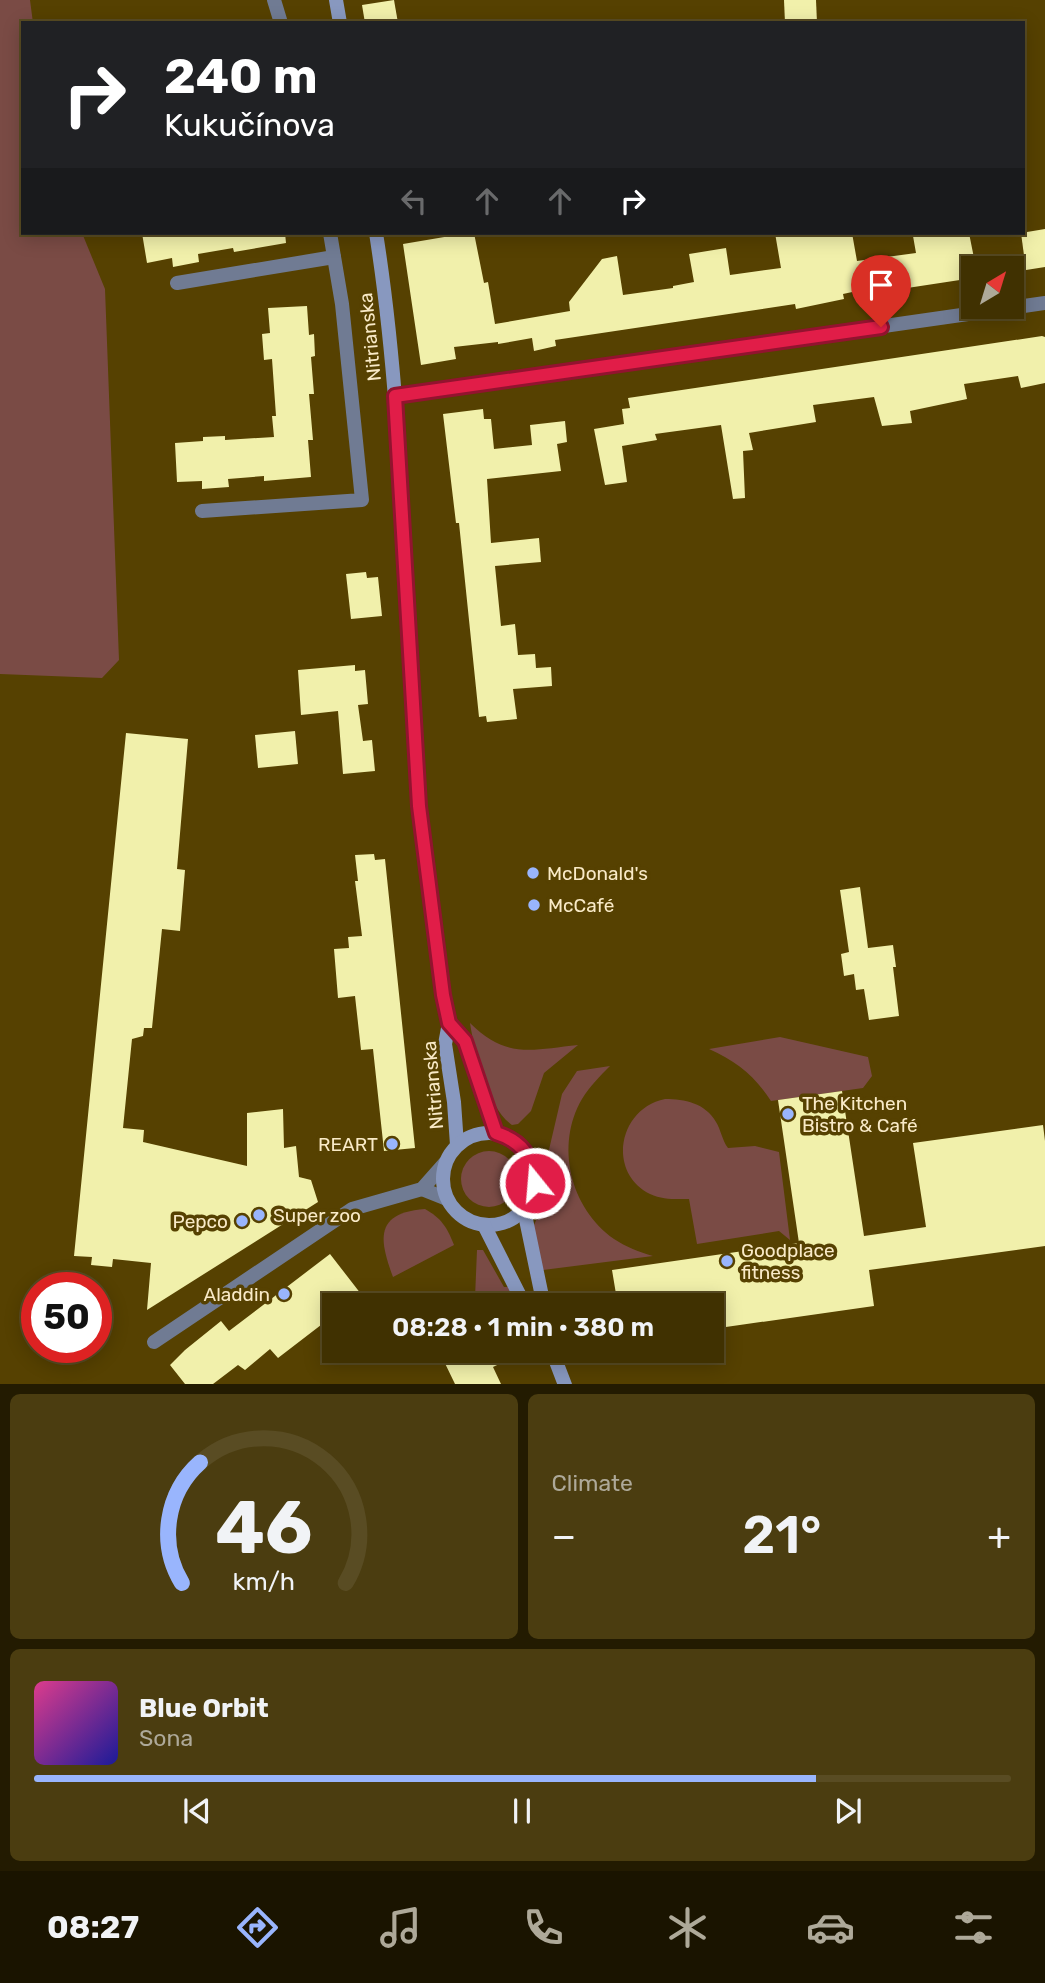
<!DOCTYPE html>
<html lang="en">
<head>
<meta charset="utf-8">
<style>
	body { margin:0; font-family:Rubik,sans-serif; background:#4b3d10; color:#f1f3f6; height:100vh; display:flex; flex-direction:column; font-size:26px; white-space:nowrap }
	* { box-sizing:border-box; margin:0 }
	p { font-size:23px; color:#aea999 }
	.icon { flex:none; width:38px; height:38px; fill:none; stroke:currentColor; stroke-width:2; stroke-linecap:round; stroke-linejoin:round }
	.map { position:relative; height:1384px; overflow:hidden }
	.details { display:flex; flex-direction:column; gap:10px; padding:10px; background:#231b01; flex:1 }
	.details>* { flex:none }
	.hud { position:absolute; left:21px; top:21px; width:1004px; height:214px; border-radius:0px; box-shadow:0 4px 18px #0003,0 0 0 2px #594c23; background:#202124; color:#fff; overflow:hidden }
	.needle { width:46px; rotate:38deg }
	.tools { position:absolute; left:961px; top:256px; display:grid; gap:14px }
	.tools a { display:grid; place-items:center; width:63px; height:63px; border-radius:0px; background:#403101; box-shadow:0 4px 18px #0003,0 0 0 2px #594c23; font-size:35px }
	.speed { position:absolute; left:21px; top:1272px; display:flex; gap:14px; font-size:35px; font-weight:700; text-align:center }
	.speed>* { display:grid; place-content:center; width:91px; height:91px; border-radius:50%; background:#403101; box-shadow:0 4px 18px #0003,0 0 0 2px #594c23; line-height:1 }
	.speed .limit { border:10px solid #d22; background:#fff; color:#111 }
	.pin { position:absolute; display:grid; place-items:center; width:60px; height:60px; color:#fff; margin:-72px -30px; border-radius:50% 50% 50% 0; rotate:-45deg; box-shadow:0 0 7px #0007 }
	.pin .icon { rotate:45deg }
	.me { position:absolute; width:77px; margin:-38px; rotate:343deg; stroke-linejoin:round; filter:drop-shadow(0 0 5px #0008) }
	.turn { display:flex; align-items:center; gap:24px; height:147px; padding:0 28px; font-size:32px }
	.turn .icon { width:91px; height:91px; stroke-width:2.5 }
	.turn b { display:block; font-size:49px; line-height:60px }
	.lanes { display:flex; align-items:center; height:66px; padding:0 28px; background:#0003; justify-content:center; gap:35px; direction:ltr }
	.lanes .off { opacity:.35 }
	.big { font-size:52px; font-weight:600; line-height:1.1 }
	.details .card { flex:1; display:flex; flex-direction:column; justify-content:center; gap:10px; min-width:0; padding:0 24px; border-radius:10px; background:#4b3d10 }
	.details .dial { align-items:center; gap:0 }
	.dial svg { height:182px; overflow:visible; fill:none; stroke:#594c23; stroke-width:7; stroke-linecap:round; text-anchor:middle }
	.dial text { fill:#f1f3f6; stroke:none }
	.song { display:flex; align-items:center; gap:21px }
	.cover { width:84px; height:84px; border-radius:10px; background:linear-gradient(135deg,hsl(330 70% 55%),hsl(240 70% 35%)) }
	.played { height:7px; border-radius:4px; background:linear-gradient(90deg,#99b5fd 80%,#594c23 80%) }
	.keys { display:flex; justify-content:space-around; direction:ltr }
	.heat { display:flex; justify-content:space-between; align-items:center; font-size:38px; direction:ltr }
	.details .tiles { flex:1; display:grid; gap:10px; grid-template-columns:1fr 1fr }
	.card:last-child { grid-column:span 2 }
	.trip { position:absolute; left:322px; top:1293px; width:402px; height:70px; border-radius:0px; background:#403101; box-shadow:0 4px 18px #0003,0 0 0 2px #594c23; font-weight:600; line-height:70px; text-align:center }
	.dock { display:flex; height:112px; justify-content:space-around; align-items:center; background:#1a1400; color:#aea999 }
	.dock .icon { width:49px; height:49px }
	.dock .selected { color:#99b5fd }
	.dock b { font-size:32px; color:#f1f3f6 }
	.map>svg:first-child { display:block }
	.green { fill:#7a4b45 }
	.building { fill:#f1f0ab }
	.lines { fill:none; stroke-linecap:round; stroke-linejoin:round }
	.street { stroke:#707b93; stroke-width:14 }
	.secondary { stroke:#8898bf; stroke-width:14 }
	.route-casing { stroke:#92132f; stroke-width:18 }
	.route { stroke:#e11d48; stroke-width:12 }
	.poi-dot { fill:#99b5fd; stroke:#564101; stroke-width:2.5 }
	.labels { text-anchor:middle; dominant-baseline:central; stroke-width:7; stroke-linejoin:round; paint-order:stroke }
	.street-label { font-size:19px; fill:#f9eac7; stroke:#564101 }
	.poi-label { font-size:19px; fill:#f9eac7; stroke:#564101; text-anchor:start }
</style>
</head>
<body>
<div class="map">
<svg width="1045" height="1385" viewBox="0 0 1045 1385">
	<rect width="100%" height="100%" fill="#564101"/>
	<g class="green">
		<path d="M 0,0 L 30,0 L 33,23 L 23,23 L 23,233 L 82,233 L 105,289 L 119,660 L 102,678 L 0,674 Z"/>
		<path d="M 470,1023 C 506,1059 531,1050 578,1045 L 544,1073 L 531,1111 L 518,1124 L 512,1125 C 488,1109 474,1050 470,1023 Z"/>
		<path d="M 780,1037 L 868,1057 L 872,1076 L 863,1088 L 771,1101 C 754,1075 736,1061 709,1049 Z"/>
		<path d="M 610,1066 C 600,1076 590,1086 582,1099 C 555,1145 570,1208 614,1239 C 626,1247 639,1252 653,1256 L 543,1270 L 531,1232 L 549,1190 L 548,1154 L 562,1094 L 577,1071 Z"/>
		<path d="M 665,1099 C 685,1099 705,1103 716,1122 C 721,1130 722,1140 728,1148 L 755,1146 L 779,1152 L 790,1240 L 779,1231 L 697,1244 L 689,1199 C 675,1199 663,1200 650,1194 C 606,1172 619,1108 665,1099 Z"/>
		<circle cx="489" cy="1179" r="28"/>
		<path d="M 425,1209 C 441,1218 447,1227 454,1245 L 393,1277 C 378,1237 376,1213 425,1209 Z"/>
		<path d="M 477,1250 L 483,1250 L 504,1287 L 508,1287 L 516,1305 L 479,1305 L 475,1298 Z"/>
	</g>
	<g class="building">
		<path d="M 394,0 L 398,23 L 365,23 L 362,5 Z"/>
		<path d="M 784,0 L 816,0 L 817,23 L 785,23 Z"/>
		<path d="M 1045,229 L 1045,267 L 1026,270 L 1021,233 Z"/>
		<path d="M 142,233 L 285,233 L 286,243 L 234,252 L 233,248 L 198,254 L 199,262 L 173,267 L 172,258 L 147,263 Z"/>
		<path d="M 468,233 L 474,233 L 484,283 L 488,282 L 495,324 L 570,311 L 569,302 L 602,259 L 617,256 L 623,295 L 673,288 L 673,286 L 694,282 L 689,254 L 726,248 L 730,275 L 781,268 L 775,233 L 852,233 L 857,261 L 916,253 L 913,236 L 934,233 L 969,233 L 976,268 L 973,268 L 973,278 L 881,292 L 880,286 L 843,294 L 844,299 L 796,309 L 795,304 L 555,340 L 556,346 L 534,351 L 532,338 L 498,344 L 498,342 L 454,347 L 456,359 L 421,365 L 403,244 Z"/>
		<path d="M 307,306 L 309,335 L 314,334 L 315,356 L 311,357 L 314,394 L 309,394 L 313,440 L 308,440 L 311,477 L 264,481 L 264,476 L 228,479 L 229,487 L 202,489 L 202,481 L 177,482 L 175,443 L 203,441 L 203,437 L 225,436 L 225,440 L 274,437 L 272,416 L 276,416 L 272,359 L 264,360 L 262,334 L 270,333 L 268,308 Z"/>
		<path d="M 1042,336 L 1045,337 L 1045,383 L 1021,388 L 1018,376 L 964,384 L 967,399 L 910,411 L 912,423 L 882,426 L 874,397 L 813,405 L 816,422 L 749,433 L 753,450 L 743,451 L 745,498 L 733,499 L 721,425 L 655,434 L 657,440 L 622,446 L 627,482 L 605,485 L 594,429 L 624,424 L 622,409 L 630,408 L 628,398 Z"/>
		<path d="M 483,409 L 484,419 L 491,419 L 494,449 L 532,445 L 530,425 L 565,421 L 567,442 L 557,444 L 561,471 L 487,479 L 491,543 L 539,538 L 541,562 L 495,566 L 501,626 L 515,624 L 518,655 L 535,654 L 536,668 L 551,667 L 552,686 L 513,689 L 517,719 L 487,722 L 486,716 L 479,717 L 459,523 L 456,523 L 443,414 Z"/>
		<path d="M 366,572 L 367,578 L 378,577 L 382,616 L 351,619 L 346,574 Z"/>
		<path d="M 355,665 L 355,671 L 365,670 L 368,704 L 358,705 L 363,741 L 372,740 L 375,771 L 343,774 L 338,711 L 301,715 L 298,670 Z"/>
		<path d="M 295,731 L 298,764 L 258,768 L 255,735 Z"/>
		<path d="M 126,733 L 188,739 L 177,869 L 185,870 L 180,931 L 162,929 L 152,1028 L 144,1028 L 143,1036 L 132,1039 L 123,1128 L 144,1130 L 143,1142 L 247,1166 L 247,1113 L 283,1109 L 284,1148 L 296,1146 L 299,1177 L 311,1180 L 318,1202 L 147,1310 L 151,1263 L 113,1259 L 112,1267 L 91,1265 L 92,1257 L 74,1256 Z"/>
		<path d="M 374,854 L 375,860 L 385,859 L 415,1148 L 384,1151 L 373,1049 L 361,1050 L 355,996 L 338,998 L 334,949 L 349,948 L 348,937 L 362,936 L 355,881 L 358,881 L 355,855 Z"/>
		<path d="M 860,887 L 868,948 L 893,945 L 896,967 L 893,967 L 899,1016 L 869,1020 L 864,989 L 856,990 L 854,974 L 844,976 L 841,954 L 849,952 L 840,890 Z"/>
		<path d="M 842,1091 L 864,1236 L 926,1227 L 913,1143 L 1043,1125 L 1045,1141 L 1045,1246 L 869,1270 L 874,1306 L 712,1329 L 712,1306 L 618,1306 L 612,1270 L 799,1243 L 778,1100 Z"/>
		<path d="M 330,1254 L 361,1294 L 346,1306 L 334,1306 L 334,1315 L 278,1358 L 270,1349 L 245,1370 L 238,1365 L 213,1384 L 185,1384 L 170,1365 L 185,1350 L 221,1321 L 229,1331 Z"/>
		<path d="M 439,1351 L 526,1351 L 493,1367 L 501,1384 L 455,1384 Z"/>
	</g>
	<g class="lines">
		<g class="street">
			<path d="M 274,0 L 281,23"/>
			<path d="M 177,283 L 334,257"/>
			<path d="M 395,396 L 1045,303"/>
			<path d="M 202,511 L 362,500 L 342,304 L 330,233"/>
			<path d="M 422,1189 L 447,1199"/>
			<path d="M 154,1342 L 352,1209 L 422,1189 L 445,1163"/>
		</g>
		<g class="secondary">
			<path d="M 336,0 L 340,23"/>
			<path d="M 376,233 C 406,422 403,615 419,805 C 425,869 435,932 443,995 L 449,1023 L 445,1044 L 454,1102 L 457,1145"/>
			<path d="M 449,1023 L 465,1041 L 496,1133"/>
			<circle cx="489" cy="1179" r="46"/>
			<path d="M 524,1210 L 544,1306"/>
			<path d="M 484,1225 L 525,1306"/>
			<path d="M 552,1351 L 565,1385"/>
		</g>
	</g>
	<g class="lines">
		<g class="route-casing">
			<path id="route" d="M 535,1183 C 533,1157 522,1141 496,1133 L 465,1041 L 449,1023 L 443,995 L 419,806 L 395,396 L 881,327"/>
		</g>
		<use href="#route" class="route"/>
	</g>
	<g class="poi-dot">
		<circle cx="533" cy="873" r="7"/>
		<circle cx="534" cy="905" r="7"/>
		<circle cx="788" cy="1114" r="7"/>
		<circle cx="392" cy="1144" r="7"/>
		<circle cx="259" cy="1215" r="7"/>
		<circle cx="242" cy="1221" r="7"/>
		<circle cx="727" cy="1261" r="7"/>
		<circle cx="284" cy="1294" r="7"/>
	</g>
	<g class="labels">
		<g class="street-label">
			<text transform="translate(370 337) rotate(-96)">Nitrianska</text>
			<text transform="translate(433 1085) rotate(-95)">Nitrianska</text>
		</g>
		<g class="poi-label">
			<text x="547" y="873">McDonald's</text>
			<text x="548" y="905">McCafé</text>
			<text x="802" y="1103">The Kitchen<tspan x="802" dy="22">Bistro &amp; Café</tspan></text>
			<text x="378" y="1144" text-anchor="end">REART</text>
			<text x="273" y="1215">Super zoo</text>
			<text x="228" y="1221" text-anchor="end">Pepco</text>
			<text x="741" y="1250">Goodplace<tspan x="741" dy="22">fitness</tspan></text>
			<text x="270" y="1294" text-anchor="end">Aladdin</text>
		</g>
	</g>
</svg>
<div class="tools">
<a><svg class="needle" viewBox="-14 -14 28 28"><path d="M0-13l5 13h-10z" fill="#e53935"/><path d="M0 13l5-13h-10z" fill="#aea999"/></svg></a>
</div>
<div class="speed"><div class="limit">50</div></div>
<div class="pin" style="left:881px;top:327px;background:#d93025"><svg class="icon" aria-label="arrive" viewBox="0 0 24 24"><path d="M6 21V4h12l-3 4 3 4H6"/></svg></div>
<svg class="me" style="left:535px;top:1183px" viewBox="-20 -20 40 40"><circle r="17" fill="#e11d48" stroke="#fff" stroke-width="3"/><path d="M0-11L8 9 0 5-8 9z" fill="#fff"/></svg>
<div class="trip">08:28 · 1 min · 380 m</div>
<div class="hud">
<div class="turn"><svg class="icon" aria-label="right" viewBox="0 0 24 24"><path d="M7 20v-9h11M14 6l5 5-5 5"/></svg><div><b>240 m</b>Kukučínova</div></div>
<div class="lanes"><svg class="icon off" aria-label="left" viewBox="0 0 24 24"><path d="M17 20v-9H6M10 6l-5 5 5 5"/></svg><svg class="icon off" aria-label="ahead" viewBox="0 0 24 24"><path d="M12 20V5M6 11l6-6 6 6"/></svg><svg class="icon off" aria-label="ahead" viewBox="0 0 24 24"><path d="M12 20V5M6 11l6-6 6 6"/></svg><svg class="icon" aria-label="right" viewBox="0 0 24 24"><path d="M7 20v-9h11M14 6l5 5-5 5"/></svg></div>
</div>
</div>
<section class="details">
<div class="tiles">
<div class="card dial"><svg viewBox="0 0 100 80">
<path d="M14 69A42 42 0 1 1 86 69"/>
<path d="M14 69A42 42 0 0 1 22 16" stroke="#99b5fd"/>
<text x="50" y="56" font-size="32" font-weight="700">46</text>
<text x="50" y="72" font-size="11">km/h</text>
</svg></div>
<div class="card"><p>Climate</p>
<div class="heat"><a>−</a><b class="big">21°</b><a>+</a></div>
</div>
<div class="card">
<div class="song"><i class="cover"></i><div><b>Blue Orbit</b><p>Sona</p></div></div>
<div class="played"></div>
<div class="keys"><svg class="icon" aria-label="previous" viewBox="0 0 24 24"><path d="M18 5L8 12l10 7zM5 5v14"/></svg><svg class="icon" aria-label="pause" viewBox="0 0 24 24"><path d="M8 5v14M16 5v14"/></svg><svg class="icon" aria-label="next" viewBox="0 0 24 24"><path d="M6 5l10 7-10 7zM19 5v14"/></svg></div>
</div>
</div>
</section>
<nav class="dock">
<b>08:27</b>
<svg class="icon selected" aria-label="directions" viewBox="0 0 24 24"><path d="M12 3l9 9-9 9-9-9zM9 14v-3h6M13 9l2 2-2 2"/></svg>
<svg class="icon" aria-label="music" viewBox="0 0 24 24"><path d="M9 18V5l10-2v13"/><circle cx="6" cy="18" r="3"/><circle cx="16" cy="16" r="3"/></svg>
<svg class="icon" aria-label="phone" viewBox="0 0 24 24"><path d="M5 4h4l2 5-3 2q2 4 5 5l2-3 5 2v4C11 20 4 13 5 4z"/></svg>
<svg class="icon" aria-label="climate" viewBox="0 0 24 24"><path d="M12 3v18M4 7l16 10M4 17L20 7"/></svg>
<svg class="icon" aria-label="car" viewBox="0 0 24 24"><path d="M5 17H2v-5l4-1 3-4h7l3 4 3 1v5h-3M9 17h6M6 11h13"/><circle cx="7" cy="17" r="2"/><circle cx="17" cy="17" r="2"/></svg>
<svg class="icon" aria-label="filters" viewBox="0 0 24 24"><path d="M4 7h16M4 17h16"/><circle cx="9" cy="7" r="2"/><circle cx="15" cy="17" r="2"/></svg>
</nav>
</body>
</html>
